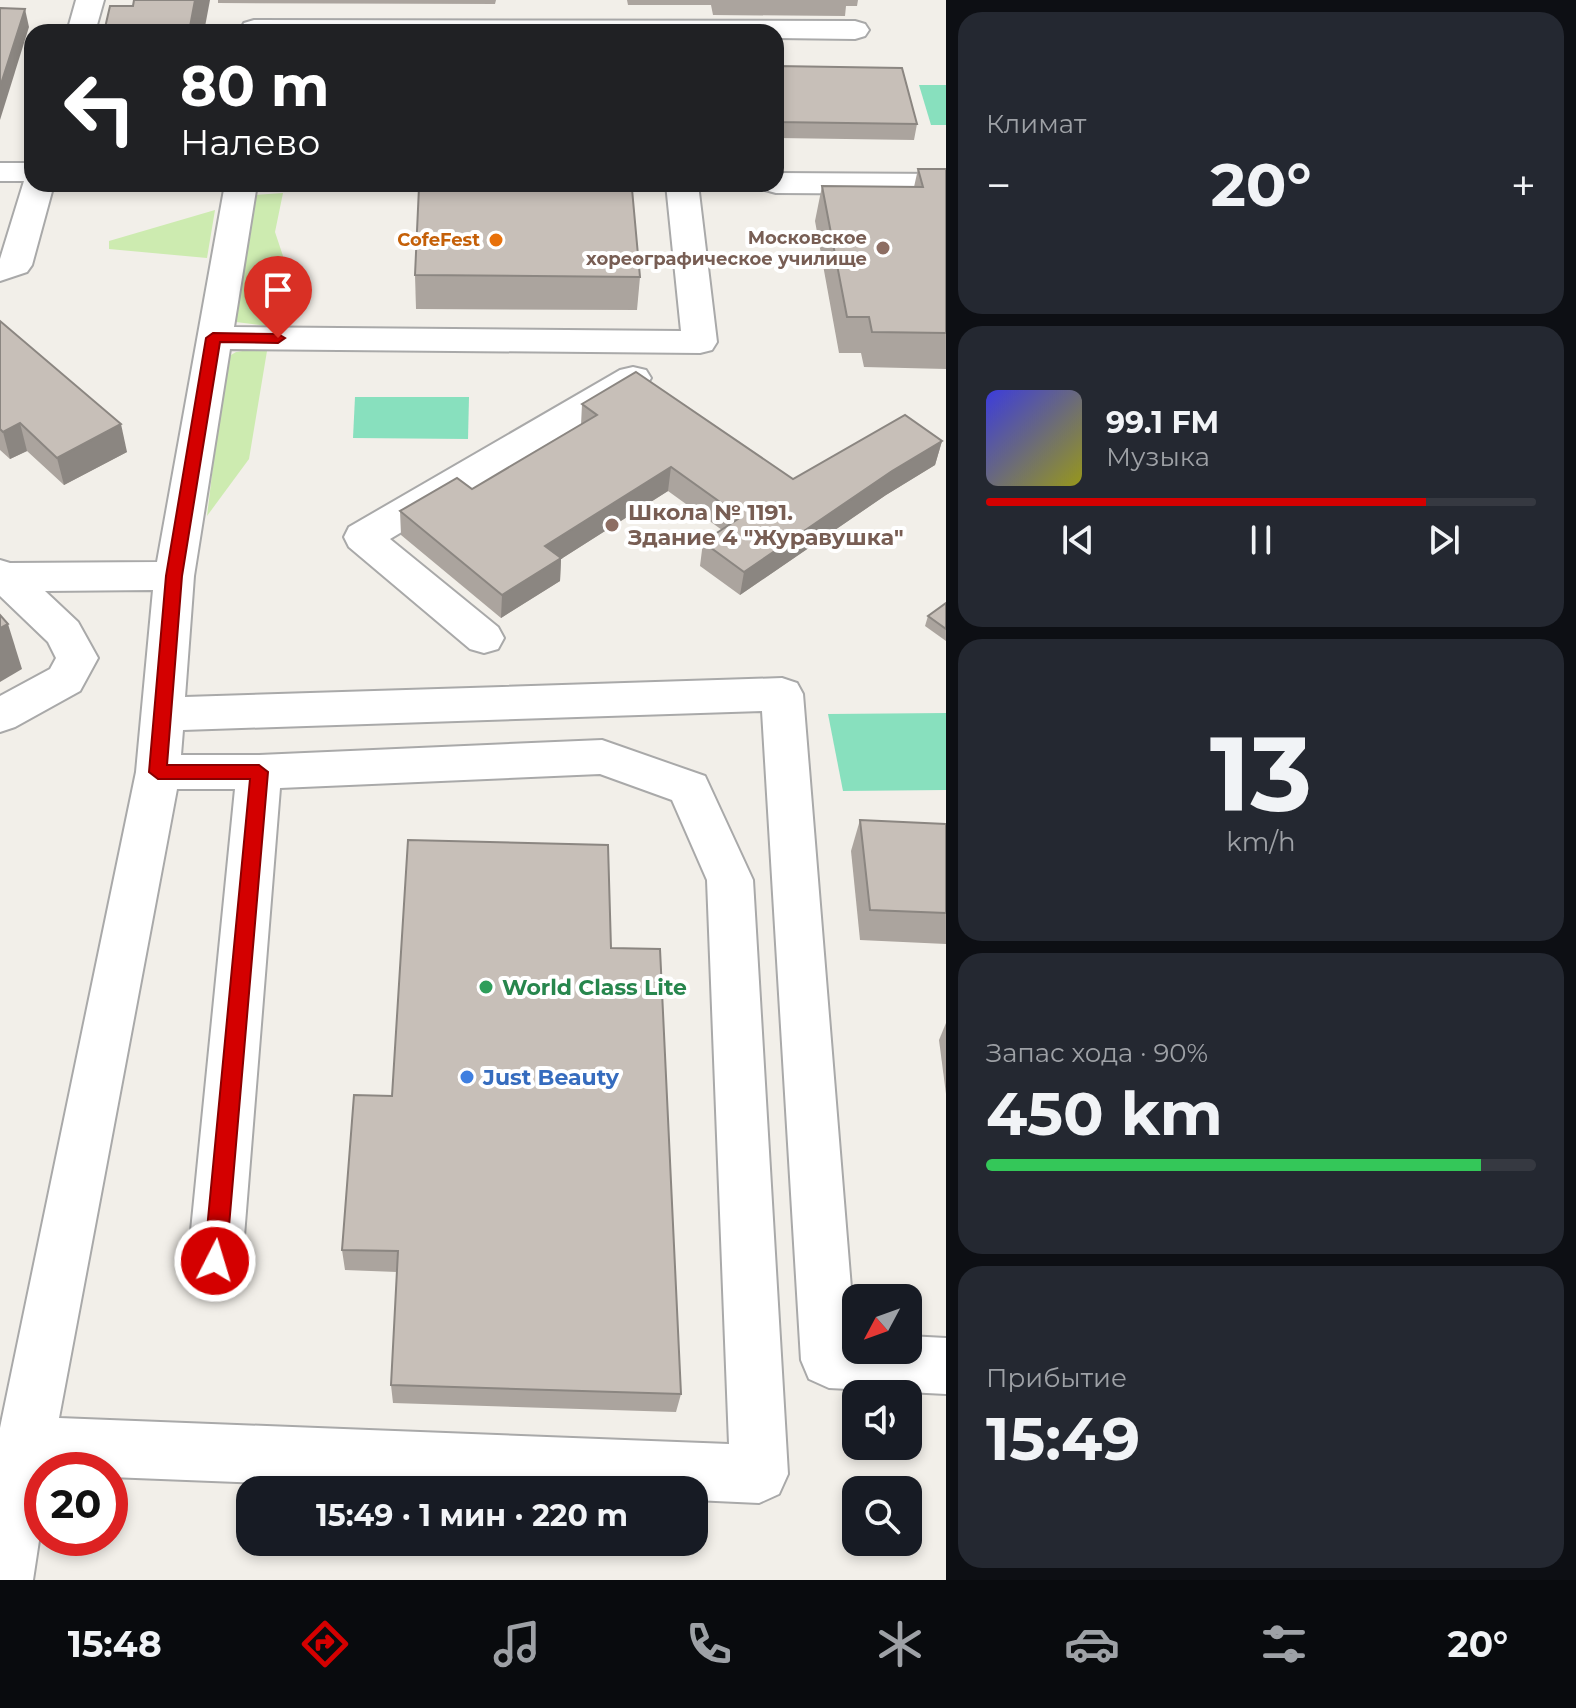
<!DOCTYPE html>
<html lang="ru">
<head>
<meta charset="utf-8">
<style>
	body { margin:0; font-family:Montserrat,sans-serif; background:#242831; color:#f1f3f6; height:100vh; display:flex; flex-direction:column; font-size:30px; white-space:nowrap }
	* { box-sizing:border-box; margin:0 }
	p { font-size:26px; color:#9ea1a6 }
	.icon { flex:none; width:44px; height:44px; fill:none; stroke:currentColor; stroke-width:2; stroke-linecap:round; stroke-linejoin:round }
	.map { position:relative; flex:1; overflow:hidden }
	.details { display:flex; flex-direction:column; gap:12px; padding:12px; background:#0d0f14; width:630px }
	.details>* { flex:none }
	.guide { position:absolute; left:24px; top:24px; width:760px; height:168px; border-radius:24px; box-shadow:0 4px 12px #0003; background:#202124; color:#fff; overflow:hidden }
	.needle { width:52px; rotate:229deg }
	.fabs { position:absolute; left:842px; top:1284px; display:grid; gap:16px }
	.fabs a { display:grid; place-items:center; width:80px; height:80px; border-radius:16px; background:#171b24; box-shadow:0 4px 12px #0003; font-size:40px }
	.speed { position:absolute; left:24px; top:1452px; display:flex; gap:16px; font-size:40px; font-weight:700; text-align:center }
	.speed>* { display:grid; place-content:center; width:104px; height:104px; border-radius:50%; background:#171b24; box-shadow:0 4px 12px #0003; line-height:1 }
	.speed .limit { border:12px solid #d22; background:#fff; color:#111 }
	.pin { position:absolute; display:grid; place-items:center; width:68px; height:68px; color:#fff; margin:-82px -34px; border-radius:50% 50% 50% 0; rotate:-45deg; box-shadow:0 0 8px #0007 }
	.pin .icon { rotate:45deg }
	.me { position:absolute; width:88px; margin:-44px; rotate:5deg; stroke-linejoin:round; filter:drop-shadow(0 0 6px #0008) }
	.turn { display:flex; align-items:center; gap:28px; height:168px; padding:0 24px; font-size:36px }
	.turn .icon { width:104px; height:104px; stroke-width:2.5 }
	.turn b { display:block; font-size:56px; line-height:68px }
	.big { font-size:60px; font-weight:700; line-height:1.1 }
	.details .tile { flex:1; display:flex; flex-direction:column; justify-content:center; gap:12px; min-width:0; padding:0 28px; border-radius:24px; background:#242831 }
	.details .dial { align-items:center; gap:0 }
	.dial b { font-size:104px; line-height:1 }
	.song { display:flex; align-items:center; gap:24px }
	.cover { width:96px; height:96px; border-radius:12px; background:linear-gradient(135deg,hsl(240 70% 55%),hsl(60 70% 35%)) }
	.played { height:8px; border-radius:4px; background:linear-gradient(90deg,#d40000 80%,#363941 80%) }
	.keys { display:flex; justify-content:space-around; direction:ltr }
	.heat { display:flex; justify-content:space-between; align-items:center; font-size:44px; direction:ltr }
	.charge { height:12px; border-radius:6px; background:linear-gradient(90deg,#34c759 90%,#363941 0) }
	.trip { position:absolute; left:236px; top:1476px; width:472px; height:80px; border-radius:24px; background:#171b24; box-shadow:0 4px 12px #0003; font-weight:700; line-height:80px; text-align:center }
	.dock { display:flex; height:128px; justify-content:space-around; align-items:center; background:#090b0e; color:#9ea1a6 }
	.dock .icon { width:56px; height:56px }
	.dock .current { color:#d40000 }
	.dock b { font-size:36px; color:#f1f3f6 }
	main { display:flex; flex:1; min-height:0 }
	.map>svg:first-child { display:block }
	.grass { fill:#cdebb0 }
	.pitch { fill:#88e0be }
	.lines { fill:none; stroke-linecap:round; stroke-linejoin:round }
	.minor-casing { stroke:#a9a9a9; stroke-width:4 }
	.minor { fill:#fff; fill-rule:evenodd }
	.wall { fill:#aba49e }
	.shaded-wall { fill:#8b8681 }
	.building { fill:#c7bfb8; stroke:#8b8681; stroke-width:2 }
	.route { fill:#d40000; stroke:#8a0000; stroke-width:2 }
	.food-dot { fill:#e8710a; stroke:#fff; stroke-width:3 }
	.education-dot { fill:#8d6e63; stroke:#fff; stroke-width:3 }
	.leisure-dot { fill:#2e9e5b; stroke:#fff; stroke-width:3 }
	.shop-dot { fill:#3f7fe0; stroke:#fff; stroke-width:3 }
	.labels { text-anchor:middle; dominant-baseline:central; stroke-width:8; stroke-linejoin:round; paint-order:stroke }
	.far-education-label { font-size:18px; font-weight:bold; fill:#785e54; stroke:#fff; text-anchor:end }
	.far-food-label { font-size:18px; font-weight:bold; fill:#c56008; stroke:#fff; text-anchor:end }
	.education-label { font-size:22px; font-weight:bold; fill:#785e54; stroke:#fff; text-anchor:start }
	.leisure-label { font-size:22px; font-weight:bold; fill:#27864d; stroke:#fff; text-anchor:start }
	.shop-label { font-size:22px; font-weight:bold; fill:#366cbe; stroke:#fff; text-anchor:start }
</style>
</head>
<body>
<main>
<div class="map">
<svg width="946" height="1580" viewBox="0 0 946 1580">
	<rect width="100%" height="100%" fill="#f2efe9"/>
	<g class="grass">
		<path d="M 283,193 L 275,232 L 284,259 L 275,327 L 236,322 L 253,195 Z"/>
		<path d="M 215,210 L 207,258 L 109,249 L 109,241 Z"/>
		<path d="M 249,350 L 267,351 L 249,459 L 207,516 L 226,358 L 236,352 Z"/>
	</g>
	<g class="pitch">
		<path d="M 919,85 L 946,85 L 946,125 L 931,125 Z"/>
		<path d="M 355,397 L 469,397 L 468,439 L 353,438 Z"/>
		<path d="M 946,713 L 946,790 L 843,791 L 828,714 Z"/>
	</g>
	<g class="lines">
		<g class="minor-casing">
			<g id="minor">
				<path d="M 76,0 L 104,0 L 95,32 L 67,32 Z"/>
				<path d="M 254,20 L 855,21 L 865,24 L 869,30 L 865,36 L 855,39 L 776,38 L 776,32 L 239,32 L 244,23 Z"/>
				<path d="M 0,163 L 32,163 L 32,184 L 54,184 L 32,265 L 27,272 L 0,281 L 0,259 L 24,181 L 0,181 Z"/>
				<path d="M 776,173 L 946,174 L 946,194 L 776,193 L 765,190 L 761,184 L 776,184 Z"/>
				<path d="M 225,184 L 257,184 L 234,327 L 681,331 L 666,184 L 698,184 L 717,342 L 712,350 L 700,353 L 230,349 L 194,576 L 185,697 L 782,678 L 797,683 L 803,694 L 856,1350 L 908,1350 L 908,1336 L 946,1338 L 946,1394 L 829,1388 L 809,1379 L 801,1360 L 762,711 L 183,730 L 181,755 L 259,755 L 602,740 L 705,776 L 753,880 L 788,1474 L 779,1494 L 759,1503 L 694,1500 L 694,1490 L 436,1490 L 110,1477 L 110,1470 L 42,1470 L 42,1521 L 33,1580 L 0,1580 L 0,1428 L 136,772 L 153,590 L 45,591 L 78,622 L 98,658 L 80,691 L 15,727 L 0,732 L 0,696 L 50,669 L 56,658 L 48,642 L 0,596 L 0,560 L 10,563 L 157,562 ZM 600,774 L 672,800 L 707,880 L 729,1444 L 59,1418 L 177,789 L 235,789 L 188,1261 L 196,1279 L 215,1287 L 234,1279 L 242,1261 L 280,788 Z"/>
				<path d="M 633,367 L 646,370 L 651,378 L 646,386 L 390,539 L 498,627 L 504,638 L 498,649 L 484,653 L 470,649 L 349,547 L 344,537 L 349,527 L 620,370 Z"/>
			</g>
		</g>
		<use href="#minor" class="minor"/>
	</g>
	<g class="wall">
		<path d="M 218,0 L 496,0 L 495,4 L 218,3 Z"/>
		<path d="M 627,0 L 858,0 L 857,6 L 846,6 L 845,16 L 713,15 L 711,5 L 628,5 Z"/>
		<path d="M 776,66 L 917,124 L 914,140 L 778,138 L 779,144 L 776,160 Z"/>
		<path d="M 918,169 L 946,169 L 946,369 L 864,367 L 861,353 L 839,353 L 815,221 L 822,186 L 914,187 Z"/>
		<path d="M 415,275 L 640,277 L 637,310 L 416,309 Z"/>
		<path d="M 0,321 L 127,452 L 64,485 L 27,451 L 10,459 L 0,450 Z"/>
		<path d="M 582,404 L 793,479 L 942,441 L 935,465 L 886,495 L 740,595 L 700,566 L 703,542 L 722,530 L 668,491 L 561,559 L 560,581 L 501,618 L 401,535 L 400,511 L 472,489 L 581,425 Z"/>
		<path d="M 946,603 L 946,641 L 925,626 L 928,616 Z"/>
		<path d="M 860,820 L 946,824 L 946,944 L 860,940 L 851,851 Z"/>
		<path d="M 611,948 L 681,1394 L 676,1412 L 393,1403 L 391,1385 L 397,1272 L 345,1270 L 342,1250 L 392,1096 Z"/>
		<path d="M 946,1023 L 946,1094 L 939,1040 Z"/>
	</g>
	<g class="shaded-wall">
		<path d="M 195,0 L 210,0 L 204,32 L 189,32 Z"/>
		<path d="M 25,9 L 29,27 L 0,120 L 0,87 Z"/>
		<path d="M 20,423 L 27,451 L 10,459 L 3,432 Z"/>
		<path d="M 121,424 L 127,452 L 64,485 L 57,458 Z"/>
		<path d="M 942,441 L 935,465 L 886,495 L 740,595 L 744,572 L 892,471 Z"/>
		<path d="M 671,467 L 668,491 L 561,559 L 560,581 L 501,618 L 502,595 L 545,546 Z"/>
		<path d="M 8,624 L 22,669 L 0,682 L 0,628 Z"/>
	</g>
	<g class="building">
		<path d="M 134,0 L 195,0 L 189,32 L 104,32 L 110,6 L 133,6 Z"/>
		<path d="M 0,8 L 25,9 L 0,87 Z"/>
		<path d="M 776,66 L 902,68 L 917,124 L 776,122 Z"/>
		<path d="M 776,129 L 779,144 L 776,144 Z"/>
		<path d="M 918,169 L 946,169 L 946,333 L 872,332 L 869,317 L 847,317 L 822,186 L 923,187 Z"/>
		<path d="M 419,187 L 632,189 L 640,277 L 415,275 Z"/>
		<path d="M 0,321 L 121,424 L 57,458 L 20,423 L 3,432 L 0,429 Z"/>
		<path d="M 636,372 L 793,479 L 905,415 L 942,441 L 892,471 L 744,572 L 703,542 L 741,517 L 671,467 L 545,546 L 561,558 L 502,595 L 400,511 L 457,478 L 472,489 L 597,415 L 582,404 Z"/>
		<path d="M 946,603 L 946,629 L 928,616 Z"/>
		<path d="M 0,615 L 8,624 L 0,628 Z"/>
		<path d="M 860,820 L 946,824 L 946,913 L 870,910 Z"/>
		<path d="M 408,840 L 608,845 L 611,948 L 660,949 L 681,1394 L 391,1385 L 398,1251 L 342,1250 L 354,1095 L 392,1096 Z"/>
	</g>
	<path class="route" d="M 213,333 L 278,334 L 285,338 L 278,343 L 220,342 L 182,576 L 167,765 L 259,765 L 268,772 L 226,1261 L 223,1268 L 215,1271 L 208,1268 L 204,1261 L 250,779 L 158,779 L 149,772 L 166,576 L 206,338 Z"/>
	<circle class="food-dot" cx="496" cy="240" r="8"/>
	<g class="education-dot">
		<circle cx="883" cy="248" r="8"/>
		<circle cx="612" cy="525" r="8"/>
	</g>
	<circle class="leisure-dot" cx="486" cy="987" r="8"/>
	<circle class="shop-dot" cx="467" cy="1077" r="8"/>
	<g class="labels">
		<g class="far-education-label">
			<text x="867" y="238">Московское<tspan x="867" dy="21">хореографическое училище</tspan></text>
		</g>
		<g class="far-food-label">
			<text x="480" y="240">CofeFest</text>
		</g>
		<g class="education-label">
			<text x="628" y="512">Школа № 1191.<tspan x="628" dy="25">Здание 4 "Журавушка"</tspan></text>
		</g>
		<g class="leisure-label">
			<text x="502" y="987">World Class Lite</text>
		</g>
		<g class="shop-label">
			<text x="483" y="1077">Just Beauty</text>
		</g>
	</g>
</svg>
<div class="fabs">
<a><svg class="needle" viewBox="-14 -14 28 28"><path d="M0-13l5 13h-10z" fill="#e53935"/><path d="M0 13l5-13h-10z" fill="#9ea1a6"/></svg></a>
<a><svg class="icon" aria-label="sound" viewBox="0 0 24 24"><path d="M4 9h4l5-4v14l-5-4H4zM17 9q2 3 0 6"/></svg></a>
<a><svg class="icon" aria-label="search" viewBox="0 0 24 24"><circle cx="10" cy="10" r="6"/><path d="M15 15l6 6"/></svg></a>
</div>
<div class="speed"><div class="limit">20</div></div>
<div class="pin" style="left:278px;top:338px;background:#d93025"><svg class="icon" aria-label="arrive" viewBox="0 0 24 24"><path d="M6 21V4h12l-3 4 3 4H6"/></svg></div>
<svg class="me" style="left:215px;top:1261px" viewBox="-20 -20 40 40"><circle r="17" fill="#d40000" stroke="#fff" stroke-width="3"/><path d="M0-11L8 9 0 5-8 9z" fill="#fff"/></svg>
<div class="trip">15:49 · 1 мин · 220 m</div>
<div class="guide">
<div class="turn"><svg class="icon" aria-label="left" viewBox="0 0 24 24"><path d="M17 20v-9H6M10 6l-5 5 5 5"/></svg><div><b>80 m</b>Налево</div></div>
</div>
</div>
<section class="details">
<div class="tile"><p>Климат</p>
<div class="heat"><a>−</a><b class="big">20°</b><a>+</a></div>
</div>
<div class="tile">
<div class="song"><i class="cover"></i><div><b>99.1 FM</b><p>Музыка</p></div></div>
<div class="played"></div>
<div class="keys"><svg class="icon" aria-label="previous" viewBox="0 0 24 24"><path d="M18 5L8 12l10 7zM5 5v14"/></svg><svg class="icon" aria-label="pause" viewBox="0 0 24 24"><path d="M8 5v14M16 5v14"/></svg><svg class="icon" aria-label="next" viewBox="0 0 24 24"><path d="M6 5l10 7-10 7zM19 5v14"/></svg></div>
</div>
<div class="tile dial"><b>13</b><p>km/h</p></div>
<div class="tile"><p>Запас хода · 90%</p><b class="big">450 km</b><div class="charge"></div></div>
<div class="tile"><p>Прибытие</p><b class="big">15:49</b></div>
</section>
</main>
<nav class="dock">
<b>15:48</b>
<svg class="icon current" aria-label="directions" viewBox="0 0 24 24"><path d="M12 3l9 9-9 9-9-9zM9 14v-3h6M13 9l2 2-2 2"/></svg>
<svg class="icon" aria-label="music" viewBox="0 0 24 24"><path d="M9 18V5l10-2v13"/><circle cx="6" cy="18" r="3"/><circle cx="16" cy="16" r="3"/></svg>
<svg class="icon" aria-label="phone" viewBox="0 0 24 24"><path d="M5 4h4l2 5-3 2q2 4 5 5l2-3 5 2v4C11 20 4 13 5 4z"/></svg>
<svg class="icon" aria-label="climate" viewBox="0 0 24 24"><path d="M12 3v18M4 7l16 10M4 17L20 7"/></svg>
<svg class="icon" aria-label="car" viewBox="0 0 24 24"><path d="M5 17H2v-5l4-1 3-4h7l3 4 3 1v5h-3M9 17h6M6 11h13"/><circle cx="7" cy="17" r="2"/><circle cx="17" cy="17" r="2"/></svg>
<svg class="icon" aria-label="filters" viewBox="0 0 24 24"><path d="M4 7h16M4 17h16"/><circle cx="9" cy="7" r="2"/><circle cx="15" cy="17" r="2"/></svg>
<b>20°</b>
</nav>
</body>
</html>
